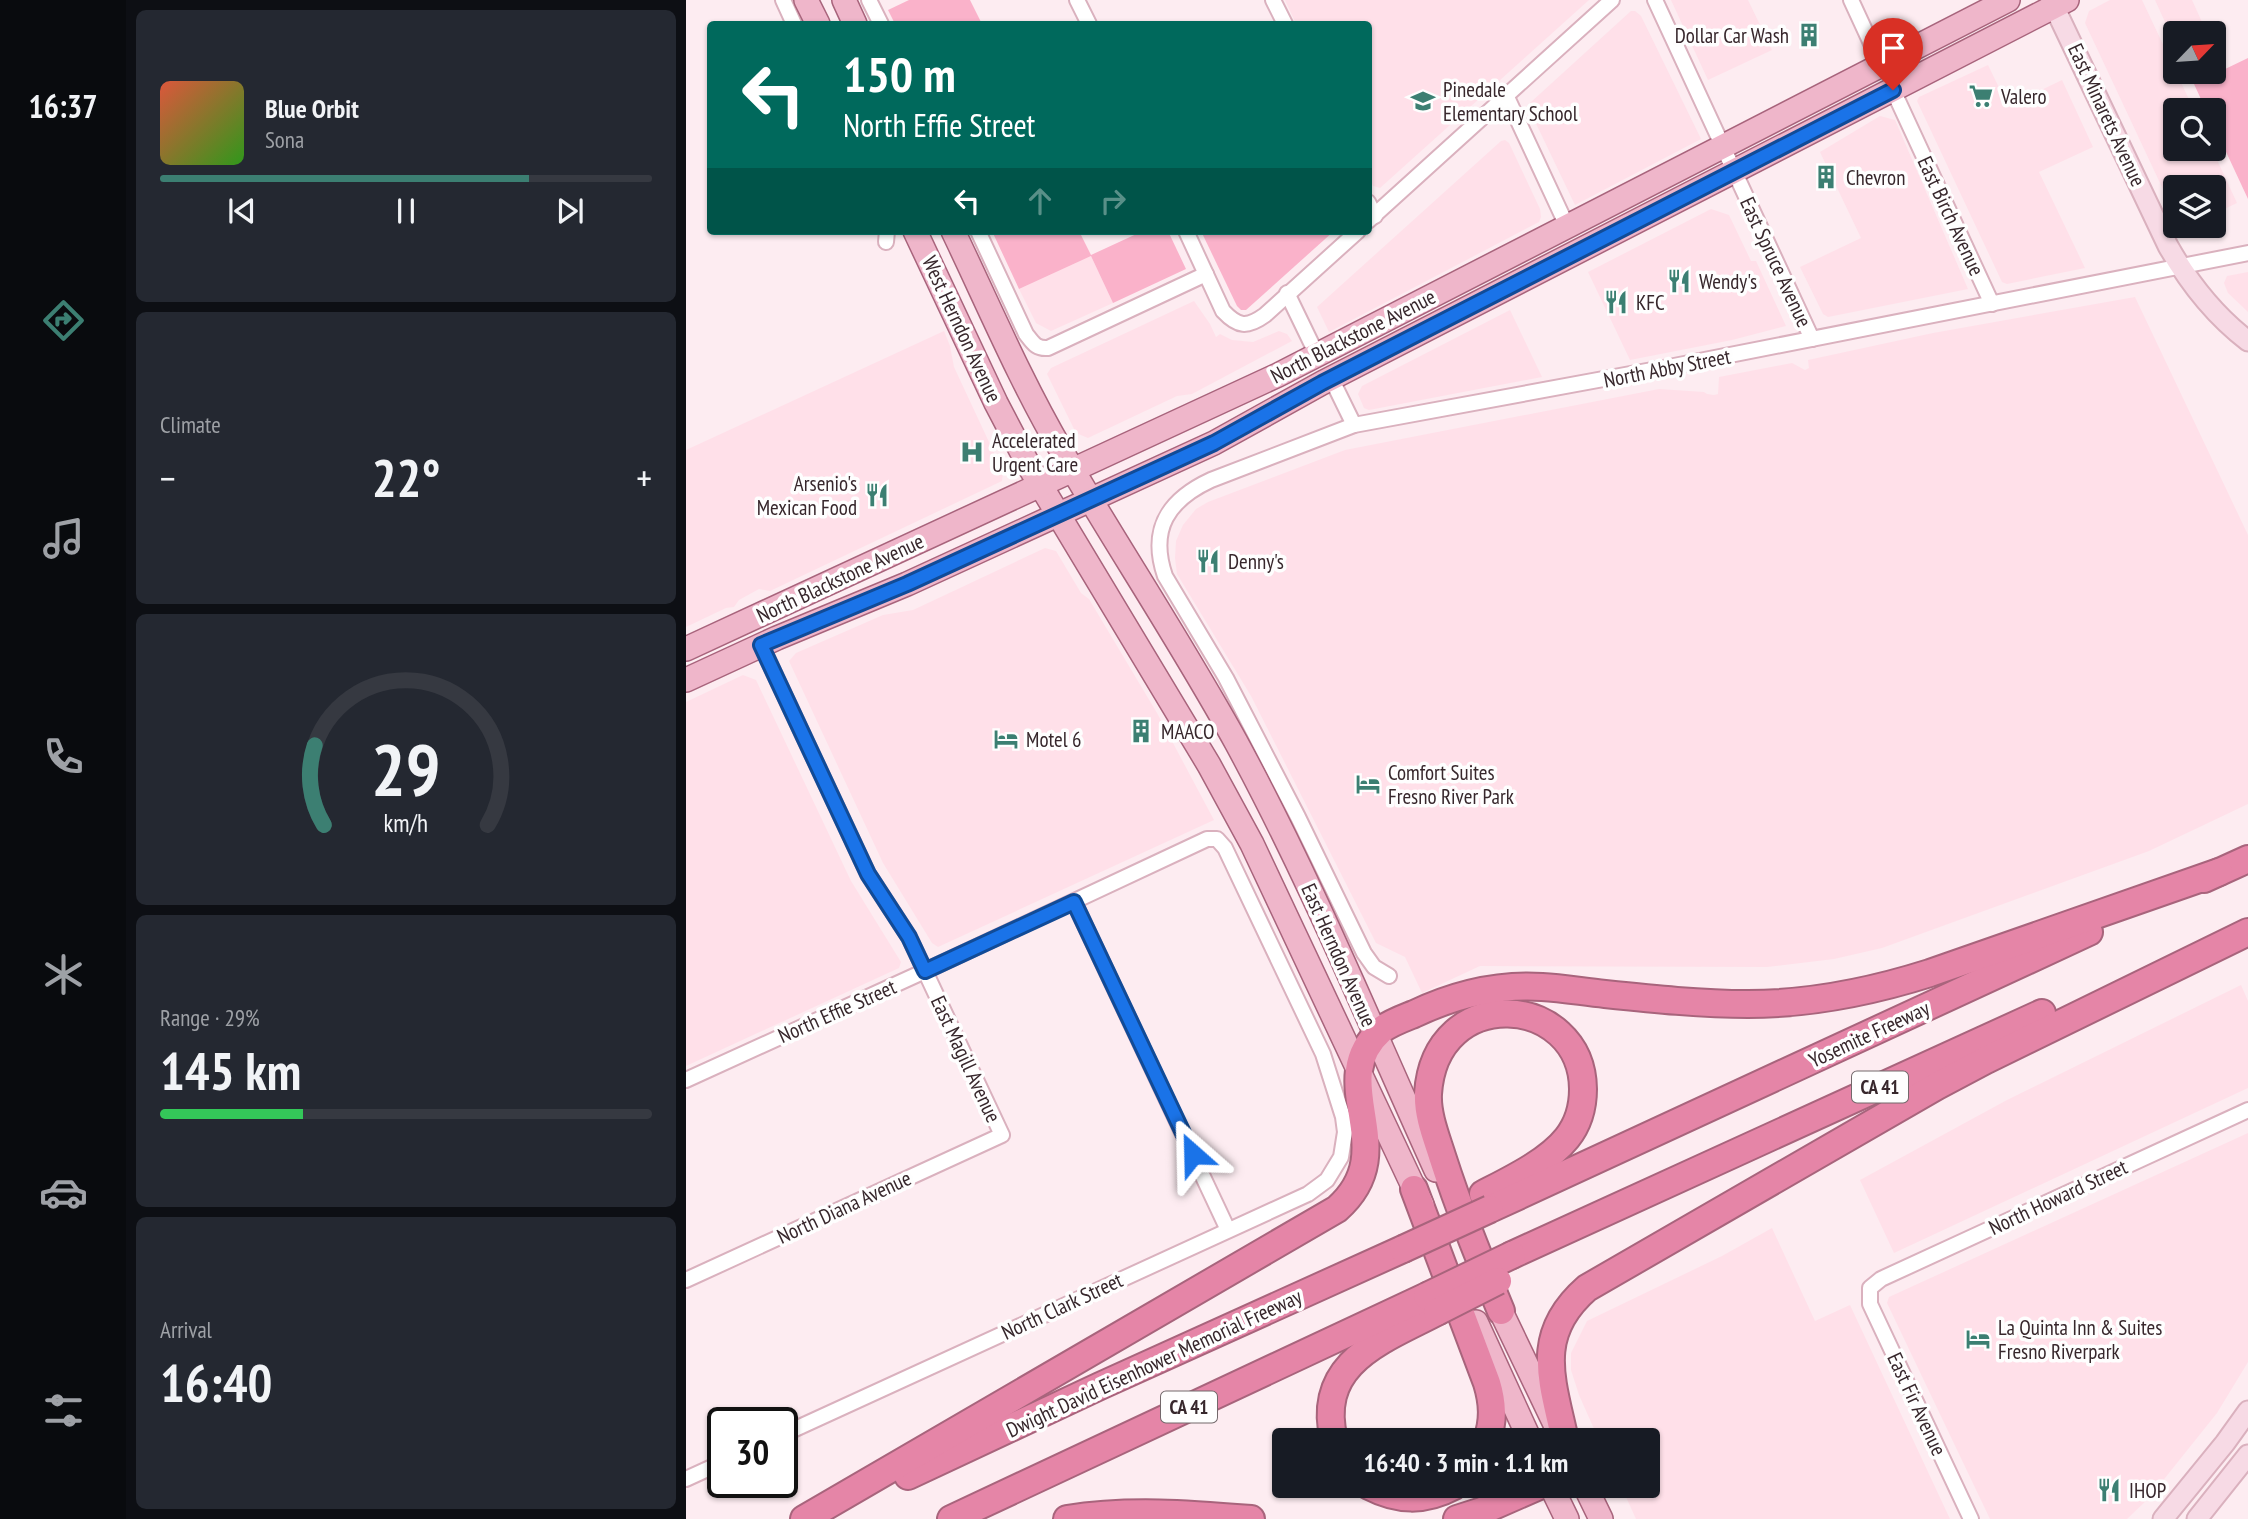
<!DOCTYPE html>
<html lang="en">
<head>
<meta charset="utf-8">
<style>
	body { margin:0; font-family:"PT Sans Narrow",sans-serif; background:#242831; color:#f1f3f6; height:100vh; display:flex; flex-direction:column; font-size:26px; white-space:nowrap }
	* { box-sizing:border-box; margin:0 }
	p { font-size:23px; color:#9ea1a6 }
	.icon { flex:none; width:38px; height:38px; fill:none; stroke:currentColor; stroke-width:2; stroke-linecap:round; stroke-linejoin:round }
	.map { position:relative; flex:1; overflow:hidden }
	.drawer { display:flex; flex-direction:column; gap:10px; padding:10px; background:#0d0f14; width:560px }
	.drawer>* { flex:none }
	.guide { position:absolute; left:21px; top:21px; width:665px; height:214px; border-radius:7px; box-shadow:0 2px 5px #0004; background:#00695c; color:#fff; overflow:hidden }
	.needle { width:46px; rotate:65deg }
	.controls { position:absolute; left:1477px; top:21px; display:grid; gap:14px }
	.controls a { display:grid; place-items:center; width:63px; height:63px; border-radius:7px; background:#171b24; box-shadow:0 2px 5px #0004; font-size:35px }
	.speed { position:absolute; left:21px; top:1407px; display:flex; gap:14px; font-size:35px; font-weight:700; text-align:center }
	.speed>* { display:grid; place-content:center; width:91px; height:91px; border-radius:50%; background:#171b24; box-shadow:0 2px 5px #0004; line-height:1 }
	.speed .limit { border:4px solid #111; border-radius:10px; background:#fff; color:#111 }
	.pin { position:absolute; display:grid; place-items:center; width:60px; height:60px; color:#fff; margin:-72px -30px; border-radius:50% 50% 50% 0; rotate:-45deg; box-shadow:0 0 7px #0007 }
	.pin .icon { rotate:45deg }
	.me { position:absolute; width:77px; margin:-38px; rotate:335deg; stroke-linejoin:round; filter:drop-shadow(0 0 5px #0008) }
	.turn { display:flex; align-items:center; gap:24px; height:147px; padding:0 21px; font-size:32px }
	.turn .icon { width:91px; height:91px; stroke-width:2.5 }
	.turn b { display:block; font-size:49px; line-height:60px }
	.lanes { display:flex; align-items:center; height:66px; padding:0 21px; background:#0003; justify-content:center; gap:35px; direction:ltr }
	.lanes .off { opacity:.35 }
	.big { font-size:52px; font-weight:700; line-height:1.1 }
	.drawer .tile { flex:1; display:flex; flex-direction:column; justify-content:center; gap:10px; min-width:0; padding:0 24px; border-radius:10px; background:#242831 }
	.drawer .dial { align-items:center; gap:0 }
	.dial svg { height:182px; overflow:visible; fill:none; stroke:#363941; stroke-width:7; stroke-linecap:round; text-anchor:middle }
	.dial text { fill:#f1f3f6; stroke:none }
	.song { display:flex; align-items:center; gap:21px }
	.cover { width:84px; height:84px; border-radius:10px; background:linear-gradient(135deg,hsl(10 70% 55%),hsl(110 70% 35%)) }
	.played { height:7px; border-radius:4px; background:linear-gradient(90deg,#3c7f72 75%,#363941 75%) }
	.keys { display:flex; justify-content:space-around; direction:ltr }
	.heat { display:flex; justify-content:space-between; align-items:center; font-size:38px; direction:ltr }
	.charge { height:10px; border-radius:5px; background:linear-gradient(90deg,#34c759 29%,#363941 0) }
	.trip { position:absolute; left:586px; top:1428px; width:388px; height:70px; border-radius:7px; background:#171b24; box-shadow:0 2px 5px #0004; font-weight:700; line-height:70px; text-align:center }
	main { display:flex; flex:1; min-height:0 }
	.dock { display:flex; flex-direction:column; width:126px; justify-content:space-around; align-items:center; background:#090b0e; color:#9ea1a6 }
	.dock .icon { width:49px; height:49px }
	.dock .active { color:#3c7f72 }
	.dock b { font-size:32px; color:#f1f3f6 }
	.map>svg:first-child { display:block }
	.built { fill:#ffe0e9 }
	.green { fill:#fab2ca }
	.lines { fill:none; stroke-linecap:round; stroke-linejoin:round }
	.minor-casing { stroke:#dab1be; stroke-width:18 }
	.secondary-casing { stroke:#dab1be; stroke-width:23 }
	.primary-casing { stroke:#a8647c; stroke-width:26 }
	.motorway-casing { stroke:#a8647c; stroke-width:30 }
	.minor { stroke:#fff; stroke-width:14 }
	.secondary { stroke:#f7dae5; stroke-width:19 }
	.primary { stroke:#efb6ca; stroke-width:23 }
	.motorway { stroke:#e585a7; stroke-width:26 }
	.motorway-bridge-casing { stroke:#a8647c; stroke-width:30; stroke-linecap:butt }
	.motorway-bridge { stroke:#e585a7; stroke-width:26 }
	.route-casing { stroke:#114b97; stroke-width:18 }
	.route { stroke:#1a73e8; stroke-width:12 }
	.labels { text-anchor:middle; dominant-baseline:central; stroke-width:7; stroke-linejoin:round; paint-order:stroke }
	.shield { fill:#fefefe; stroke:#73686b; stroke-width:2 }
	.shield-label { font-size:19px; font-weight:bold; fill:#37272c }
	.poi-label { font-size:21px; fill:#37272c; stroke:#fefefe; text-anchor:start }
	.street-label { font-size:21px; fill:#37272c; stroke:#fefefe }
</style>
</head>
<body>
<main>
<nav class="dock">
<b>16:37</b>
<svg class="icon active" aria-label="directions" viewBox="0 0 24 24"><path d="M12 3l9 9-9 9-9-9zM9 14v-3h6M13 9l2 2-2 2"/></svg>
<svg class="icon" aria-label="music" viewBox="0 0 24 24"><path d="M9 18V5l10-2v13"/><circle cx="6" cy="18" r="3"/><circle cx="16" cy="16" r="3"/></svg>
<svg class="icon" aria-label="phone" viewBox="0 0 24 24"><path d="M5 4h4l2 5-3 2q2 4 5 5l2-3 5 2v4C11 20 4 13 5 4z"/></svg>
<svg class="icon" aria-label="climate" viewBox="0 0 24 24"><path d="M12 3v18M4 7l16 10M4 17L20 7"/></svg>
<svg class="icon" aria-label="car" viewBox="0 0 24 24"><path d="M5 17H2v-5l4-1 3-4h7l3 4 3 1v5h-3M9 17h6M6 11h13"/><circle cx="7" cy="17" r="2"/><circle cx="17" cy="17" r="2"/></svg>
<svg class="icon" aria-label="filters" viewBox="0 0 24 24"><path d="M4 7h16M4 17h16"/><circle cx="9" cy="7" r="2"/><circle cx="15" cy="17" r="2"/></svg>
</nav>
<section class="drawer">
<div class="tile">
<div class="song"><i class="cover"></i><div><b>Blue Orbit</b><p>Sona</p></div></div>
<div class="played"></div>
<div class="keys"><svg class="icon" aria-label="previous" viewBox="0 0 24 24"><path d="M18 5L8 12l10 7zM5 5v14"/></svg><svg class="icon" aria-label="pause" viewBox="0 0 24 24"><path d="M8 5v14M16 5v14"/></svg><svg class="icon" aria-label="next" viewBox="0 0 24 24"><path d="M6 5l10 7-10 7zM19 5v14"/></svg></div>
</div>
<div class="tile"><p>Climate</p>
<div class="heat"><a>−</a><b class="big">22°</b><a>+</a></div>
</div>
<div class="tile dial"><svg viewBox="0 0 100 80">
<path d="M14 69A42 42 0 1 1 86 69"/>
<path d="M14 69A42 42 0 0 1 10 34" stroke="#3c7f72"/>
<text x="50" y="56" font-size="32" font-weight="700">29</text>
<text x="50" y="72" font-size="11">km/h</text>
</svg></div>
<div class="tile"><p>Range · 29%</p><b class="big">145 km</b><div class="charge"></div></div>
<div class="tile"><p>Arrival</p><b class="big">16:40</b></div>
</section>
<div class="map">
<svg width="1562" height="1519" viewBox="0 0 1562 1519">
	<rect width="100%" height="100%" fill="#fdecf1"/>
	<g class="built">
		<path d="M 599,0 L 903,0 L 694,188 L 687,186 L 683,178 L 682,24 L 610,24 Z"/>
		<path d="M 985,0 L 1062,0 L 1086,50 L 1022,80 Z"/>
		<path d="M 1424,0 L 1456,0 L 1508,110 L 1489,110 L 1489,149 L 1526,149 L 1551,203 L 1528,214 L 1528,187 L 1489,187 L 1489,215 L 1399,23 L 1403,11 Z"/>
		<path d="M 1469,0 L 1506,0 L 1520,31 L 1516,33 L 1489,33 L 1489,44 Z"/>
		<path d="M 945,11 L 949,11 L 955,16 L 1015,139 L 889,205 L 845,113 L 844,103 Z"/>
		<path d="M 1302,65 L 1322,106 L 1376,80 L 1407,147 L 1353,172 L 1399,268 L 1321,284 L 1316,282 L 1231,101 L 1233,97 Z"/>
		<path d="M 1194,116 L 1209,120 L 1282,289 L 1142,317 L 1137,314 L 1114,267 L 1175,238 L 1134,152 Z"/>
		<path d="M 819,140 L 823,143 L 854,209 L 855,217 L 853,222 L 643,332 L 631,307 L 815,141 Z"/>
		<path d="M 1025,209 L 1043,215 L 1065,261 L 1070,261 L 1100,326 L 1046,340 L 944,360 L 902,272 Z"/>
		<path d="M 405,256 L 427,303 L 365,331 L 350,323 L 333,289 Z"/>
		<path d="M 1562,272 L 1562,312 L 1542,293 L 1538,283 L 1541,276 Z"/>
		<path d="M 1449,297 L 1562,535 L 1562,804 L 1463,851 L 1196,948 L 1148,959 L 1081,967 L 794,966 L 736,993 L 719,957 L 690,943 L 565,696 L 491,574 L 489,558 L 490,541 L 497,525 L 510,509 L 522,502 L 659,450 L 973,389 L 1018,392 L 1021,394 L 1028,395 L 1032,394 L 1033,377 L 1106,363 L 1119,370 L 1123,368 L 1122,360 L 1247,333 Z"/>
		<path d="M 508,301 L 524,324 L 530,337 L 534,334 L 546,340 L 567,342 L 593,331 L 601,334 L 606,341 L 506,394 L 491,396 L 402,438 L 390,433 L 361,374 L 365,368 Z"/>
		<path d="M 824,310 L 856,377 L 683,410 L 678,408 L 672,394 L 676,386 Z"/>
		<path d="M 258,331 L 264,346 L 268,367 L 317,472 L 316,481 L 84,591 L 73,589 L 53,600 L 48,607 L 40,608 L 0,627 L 0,450 Z"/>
		<path d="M 359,548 L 370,551 L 395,593 L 403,599 L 471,713 L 528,820 L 252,947 L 246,943 L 197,863 L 103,661 L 110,653 L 197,615 L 227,610 Z"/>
		<path d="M 57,675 L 70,680 L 165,881 L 215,962 L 213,968 L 0,1066 L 0,702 Z"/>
		<path d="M 1555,985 L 1562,1001 L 1562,1088 L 1208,1253 L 1174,1180 L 1321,1100 Z"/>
		<path d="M 1562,1133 L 1562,1362 L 1531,1413 L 1463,1498 L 1441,1519 L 1304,1519 L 1201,1303 L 1203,1297 Z"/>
		<path d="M 1086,1228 L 1129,1321 L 1164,1305 L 1264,1519 L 950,1519 L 935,1486 L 962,1486 L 962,1440 L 913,1440 L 893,1395 L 885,1370 L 885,1353 L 901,1321 L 1036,1256 Z"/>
	</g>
	<g class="green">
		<path d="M 223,0 L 284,0 L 296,24 L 209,24 L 202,10 Z"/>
		<path d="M 1562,58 L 1562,199 L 1528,126 L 1528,110 L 1520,110 L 1508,84 Z"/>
		<path d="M 306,231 L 393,231 L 405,255 L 457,231 L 482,231 L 500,269 L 427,303 L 405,256 L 333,289 Z"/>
		<path d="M 515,231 L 648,231 L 560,310 L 555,310 L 551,306 Z"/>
	</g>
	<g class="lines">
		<g class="minor-casing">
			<g id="minor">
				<path d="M 97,0 L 108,24"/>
				<path d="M 183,0 L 195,24"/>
				<path d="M 391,0 L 403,24"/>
				<path d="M 587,0 L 599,24"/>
				<path d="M 969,0 L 1126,339"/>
				<path d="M 1165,0 L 1195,65"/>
				<path d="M 1207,90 L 1306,304"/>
				<path d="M 820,95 L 881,226"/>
				<path d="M 682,202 L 689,216"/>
				<path d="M 682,221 L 926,0"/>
				<path d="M 292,231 L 340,334 C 347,343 350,349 362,348 L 520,274"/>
				<path d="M 500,231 L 537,311 C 552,327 561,328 579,315 L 672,231"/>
				<path d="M 200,242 L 201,231"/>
				<path d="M 601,293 L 631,355"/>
				<path d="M 645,378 L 668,425"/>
				<path d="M 388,902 L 542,1230"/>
				<path d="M 703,976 L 688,967 L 678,953 L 612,817 L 540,678 L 479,576 C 463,529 482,500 525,480 L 668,425 L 988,366 L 1562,253"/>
				<path d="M 0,1080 L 239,971 L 521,839 L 531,839 L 539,848 L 637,1054 L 657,1117 L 659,1132 L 655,1157 L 641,1180 L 622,1194 L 96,1435"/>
				<path d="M 0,1280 L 316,1135 L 223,937 L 182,874 L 75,645"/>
				<path d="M 0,1479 L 37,1462"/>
				<path d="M 1285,1519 L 1184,1304 L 1184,1288 L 1195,1279 L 1562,1110"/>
			</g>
		</g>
		<g class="secondary-casing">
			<g id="secondary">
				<path d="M 1365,0 L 1482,246 C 1503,283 1528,315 1562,341"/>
				<path d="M 1477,1519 L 1539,1443 L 1562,1411"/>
				<path d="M 1511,1519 L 1562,1455"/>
			</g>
		</g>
		<g class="primary-casing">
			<g id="primary">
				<path d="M 120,0 L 132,24"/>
				<path d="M 158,0 L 169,24"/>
				<path d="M 229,231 L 310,403 L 343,466 L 523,765 L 566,844 L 736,1205"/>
				<path d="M 267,231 C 302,304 334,380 375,450 C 432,548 495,642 550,742 C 625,880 685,1027 750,1170"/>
				<path d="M 0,649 L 592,375 L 1322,0"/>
				<path d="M 0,680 L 91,638 L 221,584 L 528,443 L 636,383 L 1381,0"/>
				<path d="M 808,1297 L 869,1424"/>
				<path d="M 790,1322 L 844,1440"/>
				<path d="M 865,1486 L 881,1519"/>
				<path d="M 899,1486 L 915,1519"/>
			</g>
		</g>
		<g class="motorway-casing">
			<g id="motorway">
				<path d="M 1518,879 L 1562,859"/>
				<path d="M 728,1189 L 801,1383 C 807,1403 808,1420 801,1440"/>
				<path d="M 797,1194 C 824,1180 862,1162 881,1138 C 893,1123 897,1107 897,1089 C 896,993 749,982 742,1094 C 741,1115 750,1137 756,1156 C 773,1209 794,1260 815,1311"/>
				<path d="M 804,1209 L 1403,932"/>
				<path d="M 826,1255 L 1356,1013"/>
				<path d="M 648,1440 C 629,1363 695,1341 751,1312"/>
				<path d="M 879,1440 C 866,1380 847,1335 901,1288 L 1251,1086 L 1300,1060 L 1562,932"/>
				<path d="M 222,1476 L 414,1386 L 717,1249"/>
				<path d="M 683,1486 C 712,1501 738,1502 768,1486"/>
				<path d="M 118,1519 L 651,1209 C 719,1149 636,1083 695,1030 C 704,1023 718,1018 728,1014 C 768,995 812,984 856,987 C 877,988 898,992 919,994 C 967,999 1015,1004 1062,1004 C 1125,1004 1184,992 1244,973 L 1533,872"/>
				<path d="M 265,1519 L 741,1296"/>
				<path d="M 381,1519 C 443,1509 504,1514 565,1519"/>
				<path d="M 771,1519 L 796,1511 L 853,1486"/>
			</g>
		</g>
		<use href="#minor" class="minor"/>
		<use href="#secondary" class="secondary"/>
		<use href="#primary" class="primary"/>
		<use href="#motorway" class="motorway"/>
		<g class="motorway-bridge-casing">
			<g id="motorway-bridge">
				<path d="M 717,1249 L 804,1209"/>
				<path d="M 741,1296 L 826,1255"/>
				<path d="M 751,1312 L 812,1281"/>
			</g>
		</g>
		<use href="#motorway-bridge" class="motorway-bridge"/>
	</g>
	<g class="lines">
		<g class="route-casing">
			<path id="route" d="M 507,1154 L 388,902 L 239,971 L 223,937 L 182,874 L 75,645 L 221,584 L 528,443 L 636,383 L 1207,90"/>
		</g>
		<use href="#route" class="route"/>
	</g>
	<defs>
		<g id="building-bare" transform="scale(1.89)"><path d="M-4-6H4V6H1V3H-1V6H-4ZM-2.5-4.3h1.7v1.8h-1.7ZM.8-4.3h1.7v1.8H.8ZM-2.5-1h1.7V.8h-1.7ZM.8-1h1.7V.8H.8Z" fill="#3c7f72" stroke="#fefefe" stroke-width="2.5" paint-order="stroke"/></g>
		<g id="supermarket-bare" transform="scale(1.89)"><path d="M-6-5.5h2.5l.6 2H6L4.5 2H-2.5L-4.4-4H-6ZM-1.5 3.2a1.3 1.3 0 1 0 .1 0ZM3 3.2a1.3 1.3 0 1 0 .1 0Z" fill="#3c7f72" stroke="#fefefe" stroke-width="2.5" paint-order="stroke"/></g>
		<g id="school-bare" transform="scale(1.89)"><path d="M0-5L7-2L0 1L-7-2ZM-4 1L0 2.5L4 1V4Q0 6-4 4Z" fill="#3c7f72" stroke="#fefefe" stroke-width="2.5" paint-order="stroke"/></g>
		<g id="restaurant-bare" transform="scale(1.89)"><path d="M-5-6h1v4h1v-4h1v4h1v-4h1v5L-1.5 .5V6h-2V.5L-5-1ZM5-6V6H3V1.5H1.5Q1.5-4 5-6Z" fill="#3c7f72" stroke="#fefefe" stroke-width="2.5" paint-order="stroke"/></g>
		<g id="hospital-bare" transform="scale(1.89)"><path d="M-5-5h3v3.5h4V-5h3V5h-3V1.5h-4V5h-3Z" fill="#3c7f72" stroke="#fefefe" stroke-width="2.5" paint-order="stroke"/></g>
		<g id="hotel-bare" transform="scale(1.89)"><path d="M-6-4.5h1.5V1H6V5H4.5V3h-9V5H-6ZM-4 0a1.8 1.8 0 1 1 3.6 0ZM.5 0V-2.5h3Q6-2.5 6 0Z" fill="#3c7f72" stroke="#fefefe" stroke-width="2.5" paint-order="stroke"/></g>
	</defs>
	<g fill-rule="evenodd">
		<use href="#building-bare" x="1123" y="35"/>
		<use href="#supermarket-bare" x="1295" y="96"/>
		<use href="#school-bare" x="737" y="101"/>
		<use href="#building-bare" x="1140" y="177"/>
		<use href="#restaurant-bare" x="993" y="281"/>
		<use href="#restaurant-bare" x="930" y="302"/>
		<use href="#hospital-bare" x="286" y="452"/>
		<use href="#restaurant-bare" x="191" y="495"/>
		<use href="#restaurant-bare" x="522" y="561"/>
		<use href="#building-bare" x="455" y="731"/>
		<use href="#hotel-bare" x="320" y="739"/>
		<use href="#hotel-bare" x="682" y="784"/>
		<use href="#hotel-bare" x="1292" y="1339"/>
		<use href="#restaurant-bare" x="1423" y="1490"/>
	</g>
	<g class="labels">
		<g class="shield">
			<rect x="1166" y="1071.5" width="56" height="31" rx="5"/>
			<rect x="475" y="1391.5" width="56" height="31" rx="5"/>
		</g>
		<g class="shield-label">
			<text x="1194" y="1087">CA 41</text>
			<text x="503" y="1407">CA 41</text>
		</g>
		<g class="poi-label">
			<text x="1103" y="35" text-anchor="end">Dollar Car Wash</text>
			<text x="757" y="89">Pinedale<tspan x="757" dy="24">Elementary School</tspan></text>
			<text x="1315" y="96">Valero</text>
			<text x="1160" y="177">Chevron</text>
			<text x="1013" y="281">Wendy's</text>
			<text x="950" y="302">KFC</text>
			<text x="306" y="440">Accelerated<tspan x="306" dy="24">Urgent Care</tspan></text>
			<text x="171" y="483" text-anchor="end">Arsenio's<tspan x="171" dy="24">Mexican Food</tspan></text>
			<text x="542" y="561">Denny's</text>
			<text x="475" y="731">MAACO</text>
			<text x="340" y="739">Motel 6</text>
			<text x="702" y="772">Comfort Suites<tspan x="702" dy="24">Fresno River Park</tspan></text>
			<text x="1312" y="1327">La Quinta Inn &amp; Suites<tspan x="1312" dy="24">Fresno Riverpark</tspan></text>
			<text x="1443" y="1490">IHOP</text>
		</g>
		<g class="street-label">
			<text transform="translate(1421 115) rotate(65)">East Minarets Avenue</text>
			<text transform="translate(1265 216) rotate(65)">East Birch Avenue</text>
			<text transform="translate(1090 262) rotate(65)">East Spruce Avenue</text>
			<text transform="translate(276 329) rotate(65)">West Herndon Avenue</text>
			<text transform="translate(667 336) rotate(-27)">North Blackstone Avenue</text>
			<text transform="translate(981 368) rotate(-11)">North Abby Street</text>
			<text transform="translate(154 578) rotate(-25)">North Blackstone Avenue</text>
			<text transform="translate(653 955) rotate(66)">East Herndon Avenue</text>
			<text transform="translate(151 1011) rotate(-24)">North Effie Street</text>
			<text transform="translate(1183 1034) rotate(-25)">Yosemite Freeway</text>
			<text transform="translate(280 1059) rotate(65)">East Magill Avenue</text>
			<text transform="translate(1372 1197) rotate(-25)">North Howard Street</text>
			<text transform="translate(158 1207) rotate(-25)">North Diana Avenue</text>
			<text transform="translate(376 1306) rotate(-25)">North Clark Street</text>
			<text transform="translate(468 1363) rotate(-25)">Dwight David Eisenhower Memorial Freeway</text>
			<text transform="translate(1231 1404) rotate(65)">East Fir Avenue</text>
		</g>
	</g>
</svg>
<div class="controls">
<a><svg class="needle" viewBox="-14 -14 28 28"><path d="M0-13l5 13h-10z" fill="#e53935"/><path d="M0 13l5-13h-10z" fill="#9ea1a6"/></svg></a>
<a><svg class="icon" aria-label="search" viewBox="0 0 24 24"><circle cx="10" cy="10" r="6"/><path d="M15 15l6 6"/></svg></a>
<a><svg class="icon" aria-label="layers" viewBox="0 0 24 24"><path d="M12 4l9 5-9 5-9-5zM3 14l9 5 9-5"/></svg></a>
</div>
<div class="speed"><div class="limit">30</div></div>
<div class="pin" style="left:1207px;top:90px;background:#d93025"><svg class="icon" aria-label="arrive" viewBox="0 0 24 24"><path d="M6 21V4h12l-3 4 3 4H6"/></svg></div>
<svg class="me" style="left:507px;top:1154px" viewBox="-20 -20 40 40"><path d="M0-17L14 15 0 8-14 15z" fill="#1a73e8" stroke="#fff" stroke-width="4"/></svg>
<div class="trip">16:40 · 3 min · 1.1 km</div>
<div class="guide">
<div class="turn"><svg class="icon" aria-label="left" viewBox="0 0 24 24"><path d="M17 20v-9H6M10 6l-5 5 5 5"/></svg><div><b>150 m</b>North Effie Street</div></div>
<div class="lanes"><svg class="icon" aria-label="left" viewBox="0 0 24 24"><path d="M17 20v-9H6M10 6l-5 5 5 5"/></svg><svg class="icon off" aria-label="ahead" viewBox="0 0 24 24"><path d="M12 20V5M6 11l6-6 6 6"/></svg><svg class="icon off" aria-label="right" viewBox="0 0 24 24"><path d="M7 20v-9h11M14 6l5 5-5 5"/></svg></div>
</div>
</div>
</main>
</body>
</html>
